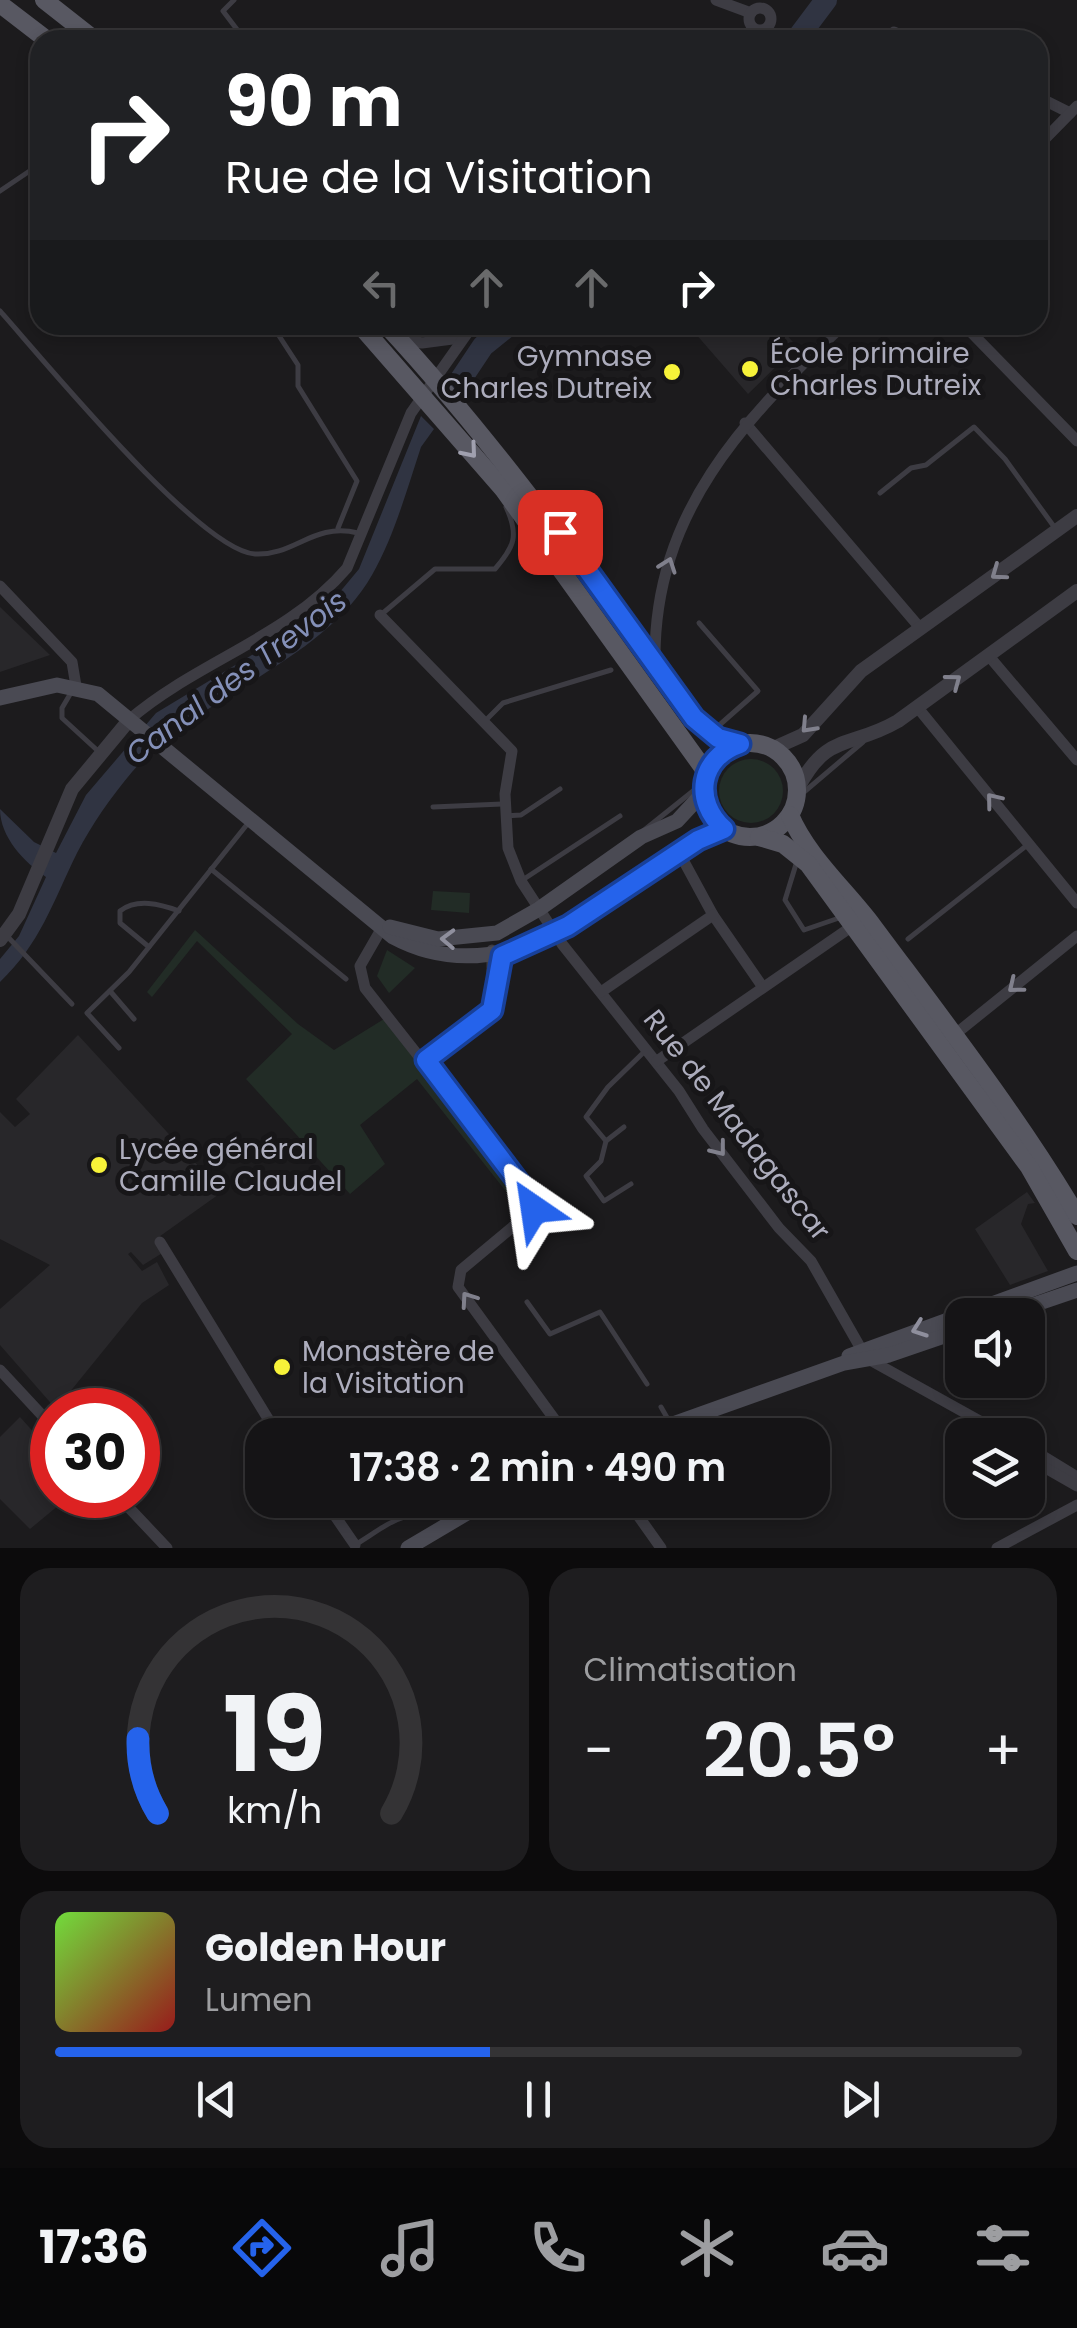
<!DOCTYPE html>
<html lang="fr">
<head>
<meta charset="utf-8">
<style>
	body { margin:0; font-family:Poppins,sans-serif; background:#1e1d1f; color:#f1f3f6; height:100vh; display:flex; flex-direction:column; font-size:38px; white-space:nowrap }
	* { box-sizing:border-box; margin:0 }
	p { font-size:32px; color:#9d9ea1 }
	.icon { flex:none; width:55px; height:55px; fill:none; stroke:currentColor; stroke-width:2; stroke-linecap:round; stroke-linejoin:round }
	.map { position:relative; height:1548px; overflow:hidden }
	.details { display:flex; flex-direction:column; gap:20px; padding:20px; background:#0c0b0c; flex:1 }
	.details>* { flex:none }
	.top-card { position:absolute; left:30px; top:30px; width:1018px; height:305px; border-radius:30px; box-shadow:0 5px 15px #0003,0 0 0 2px #343335; background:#202124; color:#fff; overflow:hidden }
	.fabs { position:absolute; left:945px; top:1298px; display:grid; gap:20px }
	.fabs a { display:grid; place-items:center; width:100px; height:100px; border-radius:20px; background:#151416; box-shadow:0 5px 15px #0003,0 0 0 2px #343335; font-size:50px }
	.speed { position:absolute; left:30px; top:1388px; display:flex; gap:20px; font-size:50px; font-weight:700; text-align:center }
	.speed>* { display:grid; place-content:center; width:130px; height:130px; border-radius:50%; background:#151416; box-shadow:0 5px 15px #0003,0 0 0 2px #343335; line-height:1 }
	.speed .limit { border:15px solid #d22; background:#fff; color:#111 }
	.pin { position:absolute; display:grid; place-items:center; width:85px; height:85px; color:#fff; margin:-42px; border-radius:20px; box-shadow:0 5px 15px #0006 }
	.me { position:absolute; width:110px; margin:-55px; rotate:328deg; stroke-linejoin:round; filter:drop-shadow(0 0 8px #0008) }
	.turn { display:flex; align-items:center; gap:35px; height:210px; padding:0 30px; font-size:45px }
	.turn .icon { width:130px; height:130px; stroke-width:2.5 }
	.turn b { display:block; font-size:70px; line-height:85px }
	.lanes { display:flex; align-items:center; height:95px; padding:0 30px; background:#0003; justify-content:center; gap:50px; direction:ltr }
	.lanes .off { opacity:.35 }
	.big { font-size:75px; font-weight:600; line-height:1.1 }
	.details .widget { flex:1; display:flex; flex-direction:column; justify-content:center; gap:15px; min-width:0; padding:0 35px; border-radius:30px; background:#1e1d1f }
	.details .dial { align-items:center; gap:0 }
	.dial svg { height:260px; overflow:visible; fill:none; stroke:#343335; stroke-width:7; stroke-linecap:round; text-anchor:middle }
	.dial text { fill:#f1f3f6; stroke:none }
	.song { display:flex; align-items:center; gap:30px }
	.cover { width:120px; height:120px; border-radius:15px; background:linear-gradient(135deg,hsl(100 70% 55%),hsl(0 70% 35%)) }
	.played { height:10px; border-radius:5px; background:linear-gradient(90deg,#2563eb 45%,#343335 45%) }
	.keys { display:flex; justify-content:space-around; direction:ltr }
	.heat { display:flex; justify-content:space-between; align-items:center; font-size:55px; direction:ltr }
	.details .tiles { flex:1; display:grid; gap:20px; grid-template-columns:1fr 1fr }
	.widget:last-child { grid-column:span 2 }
	.trip { position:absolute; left:245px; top:1418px; width:585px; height:100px; border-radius:30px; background:#151416; box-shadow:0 5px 15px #0003,0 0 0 2px #343335; font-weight:600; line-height:100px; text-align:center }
	.tabs { display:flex; height:160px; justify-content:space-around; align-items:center; background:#080809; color:#9d9ea1 }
	.tabs .icon { width:70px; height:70px }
	.tabs .current { color:#2563eb }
	.tabs b { font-size:45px; color:#f1f3f6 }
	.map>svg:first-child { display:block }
	.built { fill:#28272a }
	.green { fill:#222c26 }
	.water { fill:#303442 }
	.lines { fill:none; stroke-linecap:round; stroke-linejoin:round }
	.river { stroke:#303442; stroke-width:22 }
	.service { stroke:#3d3c43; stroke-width:5 }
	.minor { stroke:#3d3c43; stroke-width:11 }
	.tertiary { stroke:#3d3c43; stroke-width:14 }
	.secondary { stroke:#4a4a53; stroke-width:15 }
	.primary { stroke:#585862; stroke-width:18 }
	.oneway { stroke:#a0a0af }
	.oneway2 { stroke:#80808c }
	.oneway3 { stroke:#8f8f9d }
	.route-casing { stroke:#184099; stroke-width:25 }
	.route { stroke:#2563eb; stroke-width:18 }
	.poi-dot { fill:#f7f239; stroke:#171618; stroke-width:4 }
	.labels { text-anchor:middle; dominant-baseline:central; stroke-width:10; stroke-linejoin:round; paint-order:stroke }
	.poi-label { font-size:28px; fill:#adadbd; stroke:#171618; text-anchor:start }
	.street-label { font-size:28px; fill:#adadbd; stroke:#171618 }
	.water-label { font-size:30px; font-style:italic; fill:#8490b8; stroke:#171618 }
</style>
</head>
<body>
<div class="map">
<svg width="1077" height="1548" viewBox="0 0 1077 1548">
	<rect width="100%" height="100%" fill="#1c1b1d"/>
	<g class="built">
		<path d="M 688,325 L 778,325 L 800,350 L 788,355 L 748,394 Z"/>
		<path d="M 0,607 L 50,655 L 0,672 Z"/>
		<path d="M 78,1035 L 222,1192 L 156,1239 L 164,1252 L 143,1265 L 131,1252 L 128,1254 L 142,1271 L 157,1262 L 169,1285 L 142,1303 L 56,1409 L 0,1345 L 0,1309 L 50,1265 L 0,1239 L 0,1112 L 15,1127 L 30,1114 L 16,1099 Z"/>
		<path d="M 1027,1192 L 1035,1203 L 1028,1204 L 1021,1224 L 1048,1271 L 1010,1285 L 975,1229 Z"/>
		<path d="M 20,1417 L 46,1446 L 52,1441 L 52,1495 L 71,1495 L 30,1529 L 0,1499 L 0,1437 Z"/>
	</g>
	<g class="green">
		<circle cx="751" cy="791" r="32"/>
		<path d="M 433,891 L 470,893 L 469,913 L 431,910 Z"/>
		<path d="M 195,930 L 298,1024 L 334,1050 L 384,1019 L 524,1203 L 519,1208 L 417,1079 L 360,1125 L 385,1164 L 350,1194 L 246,1079 L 292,1034 L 197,941 L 152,997 L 147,992 Z"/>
		<path d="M 387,950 L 415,968 L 389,993 L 377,976 Z"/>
	</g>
	<path class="water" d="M 421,416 L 434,429 L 421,447 C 407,489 394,537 372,575 C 321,664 199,694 132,772 C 111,797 92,824 77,853 C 53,902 40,944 0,982 L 0,959 L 19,936 L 46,877 C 24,862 0,837 0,809 L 34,842 L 56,853 L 86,795 L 156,713 L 300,626 L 334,599 L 359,569 Z"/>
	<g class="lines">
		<g class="river">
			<path d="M 796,40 L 826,0"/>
			<path d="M 459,382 L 483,346 L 509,325"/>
		</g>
		<g class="service">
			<path d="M 234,0 L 223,11 L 245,40"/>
			<path d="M 0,191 L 40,164"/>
			<path d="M 0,311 C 42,358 200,551 255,554 C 295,556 313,522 358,533"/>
			<path d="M 272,325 L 298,365 L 298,386 L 357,481 L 338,528"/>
			<path d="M 880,493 L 911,468 L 926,465 L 974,427 L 1005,459 L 1055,528"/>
			<path d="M 383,613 L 435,569 L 495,569 C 515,546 519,535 506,507"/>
			<path d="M 699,623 L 758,691 L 716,728"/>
			<path d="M 72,691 L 62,708 L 62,718 L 98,751"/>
			<path d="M 485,721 L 503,703 L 611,670"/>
			<path d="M 797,798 L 863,742"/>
			<path d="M 433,807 L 502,804"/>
			<path d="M 506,816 L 521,815 L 560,789"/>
			<path d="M 643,831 L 703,783"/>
			<path d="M 797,861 L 785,900 L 804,930 L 839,918"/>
			<path d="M 211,869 L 346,979"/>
			<path d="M 524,879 L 620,816"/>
			<path d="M 5,934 L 72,1004"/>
			<path d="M 908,939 L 1026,846"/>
			<path d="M 149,947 L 120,923 L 120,911 C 137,898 160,904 179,911"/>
			<path d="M 110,991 L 134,1019"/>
			<path d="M 119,1048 L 87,1013 L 129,972 L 249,822"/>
			<path d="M 624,1127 L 606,1141 L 586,1117 L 608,1087 L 645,1051"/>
			<path d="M 606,1141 L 601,1161 L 586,1176 L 604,1201 L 631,1184"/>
			<path d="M 527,1302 L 550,1334 L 600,1312 L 647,1384"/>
			<path d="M 661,1407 L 669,1421"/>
			<path d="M 355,1545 C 392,1522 405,1507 449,1517"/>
		</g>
		<g class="minor">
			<path d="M 716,0 L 751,13"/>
			<circle cx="760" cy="19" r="11"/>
			<path d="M 894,32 L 912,40"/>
			<path d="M 1038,97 L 1070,113"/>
			<path d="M 1038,146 L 1077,106"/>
			<path d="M 964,325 L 1077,441"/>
			<path d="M 401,339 L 422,343 L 460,338"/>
			<path d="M 745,423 L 921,629"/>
			<path d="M 0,586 L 72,662 L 76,686"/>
			<path d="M 380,615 L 512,751 L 505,794 L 508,848 L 521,881 L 562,944 L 679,1091 L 703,1129 L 779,1228 L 811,1261 L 864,1354"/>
			<path d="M 988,655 L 1077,760"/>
			<path d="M 655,660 C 654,512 743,421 843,325"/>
			<path d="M 918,708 L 1077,903"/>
			<path d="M 130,719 C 198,661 288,637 347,568 L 411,413 L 473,325"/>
			<path d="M 681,856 L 713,915 L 762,986"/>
			<path d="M 383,926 L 360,966 L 365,988 L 532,1200 L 534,1209 L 461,1270 L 458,1287 L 566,1435"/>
			<path d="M 601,992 L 713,915"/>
			<path d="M 492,995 L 492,950"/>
			<path d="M 953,1036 L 1077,936"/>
			<path d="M 427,1061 L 492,1010 L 501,956"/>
			<path d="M 657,1061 L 854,925"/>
			<path d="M 160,1242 L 278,1435"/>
			<path d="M 870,1360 L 1005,1435"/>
			<path d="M 0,1370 L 52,1426"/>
			<path d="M 1028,1447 L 1077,1477"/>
			<path d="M 1028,1458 L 1077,1486"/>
			<path d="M 117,1495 L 167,1548"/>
			<path d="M 324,1500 L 355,1545"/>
			<path d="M 627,1500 L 661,1548"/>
			<path d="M 997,1548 L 1077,1505"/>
		</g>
		<g class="tertiary">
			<path d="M 774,748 L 803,735 L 861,671 L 1077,516"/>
			<path d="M 798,788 C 828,731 850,749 898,721 L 1077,591"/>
			<path d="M 0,940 L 19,914 L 72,789 L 130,719"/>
		</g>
		<g class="secondary">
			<path d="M 0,698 L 57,685 L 98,694 L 393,937 C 497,993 593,913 679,857 C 695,847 705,837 724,829"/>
			<path d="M 390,927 L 438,939 L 497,933 L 539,909 L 641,837 L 677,821 L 703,793"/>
			<path d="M 1004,1315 L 1077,1290"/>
			<path d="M 849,1356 L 1077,1273"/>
			<path d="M 642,1435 L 844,1363 L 889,1355 L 962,1330"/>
			<path d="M 408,1548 L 489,1500"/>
		</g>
		<g class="primary">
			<path d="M 44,0 L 95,40"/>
			<path d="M 0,4 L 47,40"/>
			<path d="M 360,325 L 503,489 L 706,772"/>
			<path d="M 386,325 C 500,448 595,584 694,718 L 718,738 L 740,743"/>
			<circle cx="750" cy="790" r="47"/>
			<path d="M 790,815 C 807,856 847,891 873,926 C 943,1020 1017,1115 1077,1216"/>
			<path d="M 759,837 L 783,844 L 808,864 L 1029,1167 L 1077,1251"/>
		</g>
	</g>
	<defs><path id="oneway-chevron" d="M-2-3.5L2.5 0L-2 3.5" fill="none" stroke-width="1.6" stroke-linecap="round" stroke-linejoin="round" transform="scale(2.5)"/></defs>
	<use class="oneway" href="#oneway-chevron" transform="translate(470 451) rotate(50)"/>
	<g class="oneway2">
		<use href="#oneway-chevron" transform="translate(668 565) rotate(-70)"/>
		<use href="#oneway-chevron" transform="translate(998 573) rotate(144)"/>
		<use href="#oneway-chevron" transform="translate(954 681) rotate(-37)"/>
		<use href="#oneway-chevron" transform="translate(808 726) rotate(133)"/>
		<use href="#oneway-chevron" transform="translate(993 800) rotate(-129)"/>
		<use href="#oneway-chevron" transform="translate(1015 986) rotate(141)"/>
		<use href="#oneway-chevron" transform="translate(719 1149) rotate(52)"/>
		<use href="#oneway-chevron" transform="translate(468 1299) rotate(-125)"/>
	</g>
	<g class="oneway3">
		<use href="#oneway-chevron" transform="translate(448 939) rotate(-178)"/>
		<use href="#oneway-chevron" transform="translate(919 1329) rotate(160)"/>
	</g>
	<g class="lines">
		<g class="route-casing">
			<path id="route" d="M 534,1209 L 532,1200 L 426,1060 L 492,1010 L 502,956 L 568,926 L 698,840 L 724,829 C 693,801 699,758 740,744 L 718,738 L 694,718 L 560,532"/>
		</g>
		<use href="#route" class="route"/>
	</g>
	<g class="poi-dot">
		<circle cx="750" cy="369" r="10"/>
		<circle cx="672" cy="372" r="10"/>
		<circle cx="99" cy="1165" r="10"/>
		<circle cx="282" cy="1367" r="10"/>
	</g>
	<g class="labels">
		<g class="poi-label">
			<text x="770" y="353">École primaire<tspan x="770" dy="32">Charles Dutreix</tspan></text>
			<text x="652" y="356" text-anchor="end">Gymnase<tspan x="652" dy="32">Charles Dutreix</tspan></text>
			<text x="119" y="1149">Lycée général<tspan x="119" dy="32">Camille Claudel</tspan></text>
			<text x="302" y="1351">Monastère de<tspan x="302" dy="32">la Visitation</tspan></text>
		</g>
		<g class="street-label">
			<text transform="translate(737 1125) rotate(52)">Rue de Madagascar</text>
		</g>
		<g class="water-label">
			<text transform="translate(236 677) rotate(-37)">Canal des Trevois</text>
		</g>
	</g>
</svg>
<div class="fabs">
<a><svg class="icon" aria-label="sound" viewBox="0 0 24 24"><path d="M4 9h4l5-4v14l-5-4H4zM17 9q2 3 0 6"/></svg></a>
<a><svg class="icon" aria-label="layers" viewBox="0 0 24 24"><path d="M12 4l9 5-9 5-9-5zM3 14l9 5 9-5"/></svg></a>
</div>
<div class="speed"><div class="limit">30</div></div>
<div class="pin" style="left:560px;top:532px;background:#d93025"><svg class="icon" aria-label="arrive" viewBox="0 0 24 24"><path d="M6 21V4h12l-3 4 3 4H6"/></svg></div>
<svg class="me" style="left:534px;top:1209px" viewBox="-20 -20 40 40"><path d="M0-17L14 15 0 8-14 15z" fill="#2563eb" stroke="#fff" stroke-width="4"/></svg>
<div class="trip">17:38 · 2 min · 490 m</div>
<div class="top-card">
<div class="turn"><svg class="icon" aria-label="right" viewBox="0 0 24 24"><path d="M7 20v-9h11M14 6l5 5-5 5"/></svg><div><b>90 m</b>Rue de la Visitation</div></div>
<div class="lanes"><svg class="icon off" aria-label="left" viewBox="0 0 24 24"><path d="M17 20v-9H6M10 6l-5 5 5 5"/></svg><svg class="icon off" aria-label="ahead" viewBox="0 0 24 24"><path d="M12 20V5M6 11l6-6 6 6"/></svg><svg class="icon off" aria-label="ahead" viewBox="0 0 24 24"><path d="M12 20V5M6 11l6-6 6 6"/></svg><svg class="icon" aria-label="right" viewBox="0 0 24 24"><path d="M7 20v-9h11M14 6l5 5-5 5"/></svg></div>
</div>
</div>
<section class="details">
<div class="tiles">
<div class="widget dial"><svg viewBox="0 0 100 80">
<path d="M14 69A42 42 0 1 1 86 69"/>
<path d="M14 69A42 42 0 0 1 8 46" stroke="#2563eb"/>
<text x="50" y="56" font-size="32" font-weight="700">19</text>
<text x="50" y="72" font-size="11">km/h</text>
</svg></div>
<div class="widget"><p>Climatisation</p>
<div class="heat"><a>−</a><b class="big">20.5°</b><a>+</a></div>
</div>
<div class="widget">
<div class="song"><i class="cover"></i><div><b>Golden Hour</b><p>Lumen</p></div></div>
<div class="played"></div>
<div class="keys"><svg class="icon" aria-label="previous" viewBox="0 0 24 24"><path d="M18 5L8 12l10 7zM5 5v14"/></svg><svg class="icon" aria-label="pause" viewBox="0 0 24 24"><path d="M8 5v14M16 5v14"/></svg><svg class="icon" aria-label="next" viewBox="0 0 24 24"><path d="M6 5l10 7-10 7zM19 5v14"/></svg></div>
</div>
</div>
</section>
<nav class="tabs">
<b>17:36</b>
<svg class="icon current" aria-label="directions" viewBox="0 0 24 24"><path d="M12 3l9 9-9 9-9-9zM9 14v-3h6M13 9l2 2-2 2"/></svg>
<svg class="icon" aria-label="music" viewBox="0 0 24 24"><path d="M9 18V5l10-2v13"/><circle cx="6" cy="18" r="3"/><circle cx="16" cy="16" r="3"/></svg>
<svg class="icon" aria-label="phone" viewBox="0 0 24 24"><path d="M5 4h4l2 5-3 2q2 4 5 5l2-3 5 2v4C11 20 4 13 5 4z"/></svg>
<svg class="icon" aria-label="climate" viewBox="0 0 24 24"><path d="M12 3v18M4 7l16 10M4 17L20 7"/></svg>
<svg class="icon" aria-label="car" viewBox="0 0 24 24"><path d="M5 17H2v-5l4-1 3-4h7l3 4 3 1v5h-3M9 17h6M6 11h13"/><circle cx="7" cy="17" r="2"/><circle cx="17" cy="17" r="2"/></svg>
<svg class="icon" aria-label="filters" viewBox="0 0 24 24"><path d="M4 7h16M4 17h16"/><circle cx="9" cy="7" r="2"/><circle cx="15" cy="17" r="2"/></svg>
</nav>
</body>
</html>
